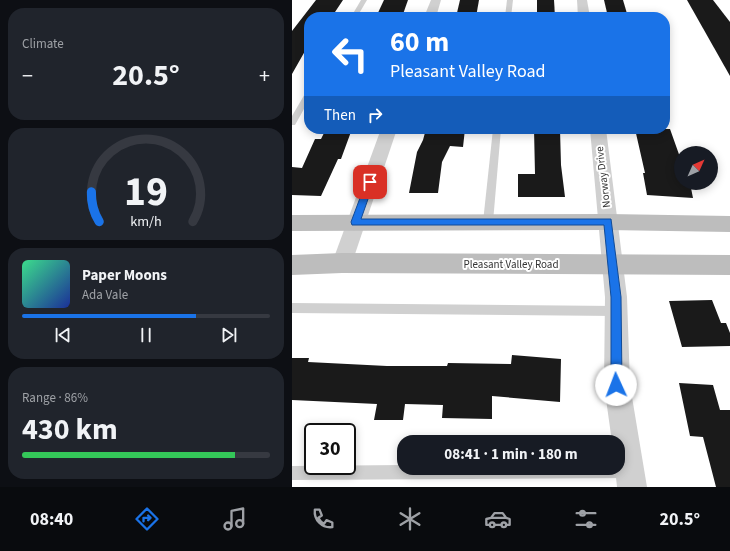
<!DOCTYPE html>
<html lang="en">
<head>
<meta charset="utf-8">
<style>
	body { margin:0; font-family:"Source Sans 3",sans-serif; background:#20242c; color:#f1f3f6; height:100vh; display:flex; flex-direction:column; font-size:15px; white-space:nowrap }
	* { box-sizing:border-box; margin:0 }
	p { font-size:13px; color:#9ea1a6 }
	.icon { flex:none; width:22px; height:22px; fill:none; stroke:currentColor; stroke-width:2; stroke-linecap:round; stroke-linejoin:round }
	.map { position:relative; flex:1; overflow:hidden }
	.side { display:flex; flex-direction:column; gap:8px; padding:8px; background:#0d0f14; width:292px }
	.side>* { flex:none }
	.banner { position:absolute; left:12px; top:12px; width:366px; height:122px; border-radius:16px; box-shadow:0 2px 10px #0003; background:#1a73e8; color:#fff; overflow:hidden }
	.needle { width:26px; rotate:45deg }
	.fabs { position:absolute; left:382px; top:146px; display:grid; gap:8px }
	.fabs a { display:grid; place-items:center; width:44px; height:44px; border-radius:50%; background:#171b24; box-shadow:0 2px 10px #0003; font-size:20px }
	.speed { position:absolute; left:12px; top:423px; display:flex; gap:8px; font-size:20px; font-weight:700; text-align:center }
	.speed>* { display:grid; place-content:center; width:52px; height:52px; border-radius:50%; background:#171b24; box-shadow:0 2px 10px #0003; line-height:1 }
	.speed .limit { border:2px solid #111; border-radius:6px; background:#fff; color:#111 }
	.pin { position:absolute; display:grid; place-items:center; width:34px; height:34px; color:#fff; margin:-17px; border-radius:8px; box-shadow:0 2px 6px #0006 }
	.me { position:absolute; width:44px; margin:-22px; rotate:358deg; stroke-linejoin:round; filter:drop-shadow(0 0 3px #0008) }
	.turn { display:flex; align-items:center; gap:14px; height:84px; padding:0 20px; font-size:18px }
	.turn .icon { width:52px; height:52px; stroke-width:2.5 }
	.turn b { display:block; font-size:28px; line-height:34px }
	.then { display:flex; align-items:center; height:38px; padding:0 20px; background:#0003; gap:8px; font-size:15px }
	.big { font-size:30px; font-weight:700; line-height:1.1 }
	.side .widget { flex:1; display:flex; flex-direction:column; justify-content:center; gap:6px; min-width:0; padding:0 14px; border-radius:16px; background:#20242c }
	.side .dial { align-items:center; gap:0 }
	.dial svg { height:104px; overflow:visible; fill:none; stroke:#363941; stroke-width:7; stroke-linecap:round; text-anchor:middle }
	.dial text { fill:#f1f3f6; stroke:none }
	.song { display:flex; align-items:center; gap:12px }
	.cover { width:48px; height:48px; border-radius:6px; background:linear-gradient(135deg,hsl(150 70% 55%),hsl(230 70% 35%)) }
	.played { height:4px; border-radius:2px; background:linear-gradient(90deg,#1a73e8 70%,#363941 70%) }
	.keys { display:flex; justify-content:space-around; direction:ltr }
	.heat { display:flex; justify-content:space-between; align-items:center; font-size:22px; direction:ltr }
	.charge { height:6px; border-radius:3px; background:linear-gradient(90deg,#34c759 86%,#363941 0) }
	.trip { position:absolute; left:105px; top:435px; width:228px; height:40px; border-radius:16px; background:#171b24; box-shadow:0 2px 10px #0003; font-weight:700; line-height:40px; text-align:center }
	.tabs { display:flex; height:64px; justify-content:space-around; align-items:center; background:#090b0e; color:#9ea1a6 }
	.tabs .icon { width:28px; height:28px }
	.tabs .active { color:#1a73e8 }
	.tabs b { font-size:18px; color:#f1f3f6 }
	main { display:flex; flex:1; min-height:0 }
	.map>svg:first-child { display:block }
	.building { fill:#1a1a1a }
	.lines { fill:none; stroke-linecap:round; stroke-linejoin:round }
	.service { fill:#d0d0d0; fill-rule:evenodd }
	.minor { fill:#d0d0d0; fill-rule:evenodd }
	.secondary { fill:#bdbdbd; fill-rule:evenodd }
	.route { fill:#1a73e8; stroke:#114b97 }
	.labels { text-anchor:middle; dominant-baseline:central; stroke-width:4; stroke-linejoin:round; paint-order:stroke }
	.street-label { font-size:11px; fill:#333; stroke:#fff }
</style>
</head>
<body>
<main>
<section class="side">
<div class="widget"><p>Climate</p>
<div class="heat"><a>−</a><b class="big">20.5°</b><a>+</a></div>
</div>
<div class="widget dial"><svg viewBox="0 0 100 80">
<path d="M14 69A42 42 0 1 1 86 69"/>
<path d="M14 69A42 42 0 0 1 8 46" stroke="#1a73e8"/>
<text x="50" y="56" font-size="32" font-weight="700">19</text>
<text x="50" y="72" font-size="11">km/h</text>
</svg></div>
<div class="widget">
<div class="song"><i class="cover"></i><div><b>Paper Moons</b><p>Ada Vale</p></div></div>
<div class="played"></div>
<div class="keys"><svg class="icon" aria-label="previous" viewBox="0 0 24 24"><path d="M18 5L8 12l10 7zM5 5v14"/></svg><svg class="icon" aria-label="pause" viewBox="0 0 24 24"><path d="M8 5v14M16 5v14"/></svg><svg class="icon" aria-label="next" viewBox="0 0 24 24"><path d="M6 5l10 7-10 7zM19 5v14"/></svg></div>
</div>
<div class="widget"><p>Range · 86%</p><b class="big">430 km</b><div class="charge"></div></div>
</section>
<div class="map">
<svg width="438" height="487" viewBox="0 0 438 487">
	<rect width="100%" height="100%" fill="#fff"/>
	<g class="building">
		<path d="M 24,0 L 51,0 L 41,15 L 17,17 L 17,44 L 0,74 L 0,31 Z"/>
		<path d="M 92,0 L 116,0 L 110,17 L 84,17 Z"/>
		<path d="M 168,0 L 187,0 L 184,17 L 164,17 Z"/>
		<path d="M 245,0 L 262,0 L 263,17 L 245,17 Z"/>
		<path d="M 312,0 L 331,0 L 336,17 L 316,17 Z"/>
		<path d="M 395,0 L 421,0 L 438,22 L 438,76 Z"/>
		<path d="M 34,129 L 60,129 L 49,159 L 46,159 L 29,196 L 0,195 L 0,167 L 10,168 L 23,139 L 29,139 Z"/>
		<path d="M 134,129 L 173,129 L 171,147 L 158,146 L 150,162 L 146,193 L 117,193 L 125,152 L 131,140 Z"/>
		<path d="M 242,129 L 268,129 L 269,165 L 273,197 L 226,197 L 226,174 L 243,174 Z"/>
		<path d="M 343,129 L 378,129 L 389,160 L 389,183 L 398,183 L 401,198 L 355,195 L 351,173 L 353,173 Z"/>
		<path d="M 420,300 L 429,323 L 434,323 L 438,333 L 438,346 L 390,347 L 377,301 Z"/>
		<path d="M 220,355 L 269,359 L 268,402 L 200,396 L 200,419 L 150,418 L 151,405 L 113,404 L 111,420 L 82,420 L 85,404 L 0,400 L 0,358 L 17,358 L 16,362 L 95,366 L 155,366 L 156,363 L 219,364 Z"/>
		<path d="M 387,383 L 421,385 L 428,410 L 438,410 L 438,487 L 424,487 L 411,437 L 398,436 Z"/>
	</g>
	<g class="lines">
		<g class="service">
			<path d="M 69,0 L 75,0 L 65,17 L 59,17 Z"/>
			<path d="M 215,0 L 221,0 L 219,17 L 213,17 Z"/>
			<path d="M 14,92 L 17,92 L 17,100 L 3,125 L 0,125 L 0,116 Z"/>
			<path d="M 201,129 L 209,129 L 201,222 L 196,226 L 191,222 Z"/>
			<path d="M 0,303 L 324,306 L 328,307 L 330,311 L 328,315 L 324,316 L 0,313 Z"/>
			<path d="M 326,464 L 336,464 L 341,466 L 343,471 L 341,476 L 336,478 L 0,480 L 0,466 L 112,465 L 112,468 L 326,468 Z"/>
		</g>
		<g class="minor">
			<path d="M 139,0 L 149,0 L 144,17 L 132,17 Z"/>
			<path d="M 285,0 L 295,0 L 298,17 L 286,17 Z"/>
			<path d="M 89,129 L 105,129 L 60,263 L 57,269 L 50,272 L 43,269 L 40,263 Z"/>
			<path d="M 298,129 L 314,129 L 335,297 L 338,385 L 355,487 L 325,487 L 323,468 L 326,468 L 326,442 L 320,442 L 312,385 L 313,297 Z"/>
		</g>
		<g class="secondary">
			<path d="M 316,214 L 438,216 L 438,232 L 316,230 L 0,231 L 0,215 Z"/>
			<path d="M 50,253 L 438,255 L 438,275 L 50,273 L 0,275 L 0,255 Z"/>
		</g>
	</g>
	<path class="route" d="M 78,179 L 82,182 L 69,219 L 319,219 L 329,297 L 330,385 L 329,389 L 324,391 L 320,389 L 319,385 L 319,297 L 312,225 L 60,225 L 59,222 L 74,182 Z"/>
	<g class="labels">
		<g class="street-label">
			<text transform="translate(311 177) rotate(-97)">Norway Drive</text>
			<text x="219" y="264">Pleasant Valley Road</text>
		</g>
	</g>
</svg>
<div class="fabs">
<a><svg class="needle" viewBox="-14 -14 28 28"><path d="M0-13l5 13h-10z" fill="#e53935"/><path d="M0 13l5-13h-10z" fill="#9ea1a6"/></svg></a>
</div>
<div class="speed"><div class="limit">30</div></div>
<div class="pin" style="left:78px;top:182px;background:#d93025"><svg class="icon" aria-label="arrive" viewBox="0 0 24 24"><path d="M6 21V4h12l-3 4 3 4H6"/></svg></div>
<svg class="me" style="left:324px;top:385px" viewBox="-20 -20 40 40"><circle r="19" fill="#fff"/><path d="M0-13L10 11 0 6-10 11z" fill="#1a73e8"/></svg>
<div class="trip">08:41 · 1 min · 180 m</div>
<div class="banner">
<div class="turn"><svg class="icon" aria-label="left" viewBox="0 0 24 24"><path d="M17 20v-9H6M10 6l-5 5 5 5"/></svg><div><b>60 m</b>Pleasant Valley Road</div></div>
<div class="then">Then<svg class="icon" aria-label="right" viewBox="0 0 24 24"><path d="M7 20v-9h11M14 6l5 5-5 5"/></svg></div>
</div>
</div>
</main>
<nav class="tabs">
<b>08:40</b>
<svg class="icon active" aria-label="directions" viewBox="0 0 24 24"><path d="M12 3l9 9-9 9-9-9zM9 14v-3h6M13 9l2 2-2 2"/></svg>
<svg class="icon" aria-label="music" viewBox="0 0 24 24"><path d="M9 18V5l10-2v13"/><circle cx="6" cy="18" r="3"/><circle cx="16" cy="16" r="3"/></svg>
<svg class="icon" aria-label="phone" viewBox="0 0 24 24"><path d="M5 4h4l2 5-3 2q2 4 5 5l2-3 5 2v4C11 20 4 13 5 4z"/></svg>
<svg class="icon" aria-label="climate" viewBox="0 0 24 24"><path d="M12 3v18M4 7l16 10M4 17L20 7"/></svg>
<svg class="icon" aria-label="car" viewBox="0 0 24 24"><path d="M5 17H2v-5l4-1 3-4h7l3 4 3 1v5h-3M9 17h6M6 11h13"/><circle cx="7" cy="17" r="2"/><circle cx="17" cy="17" r="2"/></svg>
<svg class="icon" aria-label="filters" viewBox="0 0 24 24"><path d="M4 7h16M4 17h16"/><circle cx="9" cy="7" r="2"/><circle cx="15" cy="17" r="2"/></svg>
<b>20.5°</b>
</nav>
</body>
</html>
